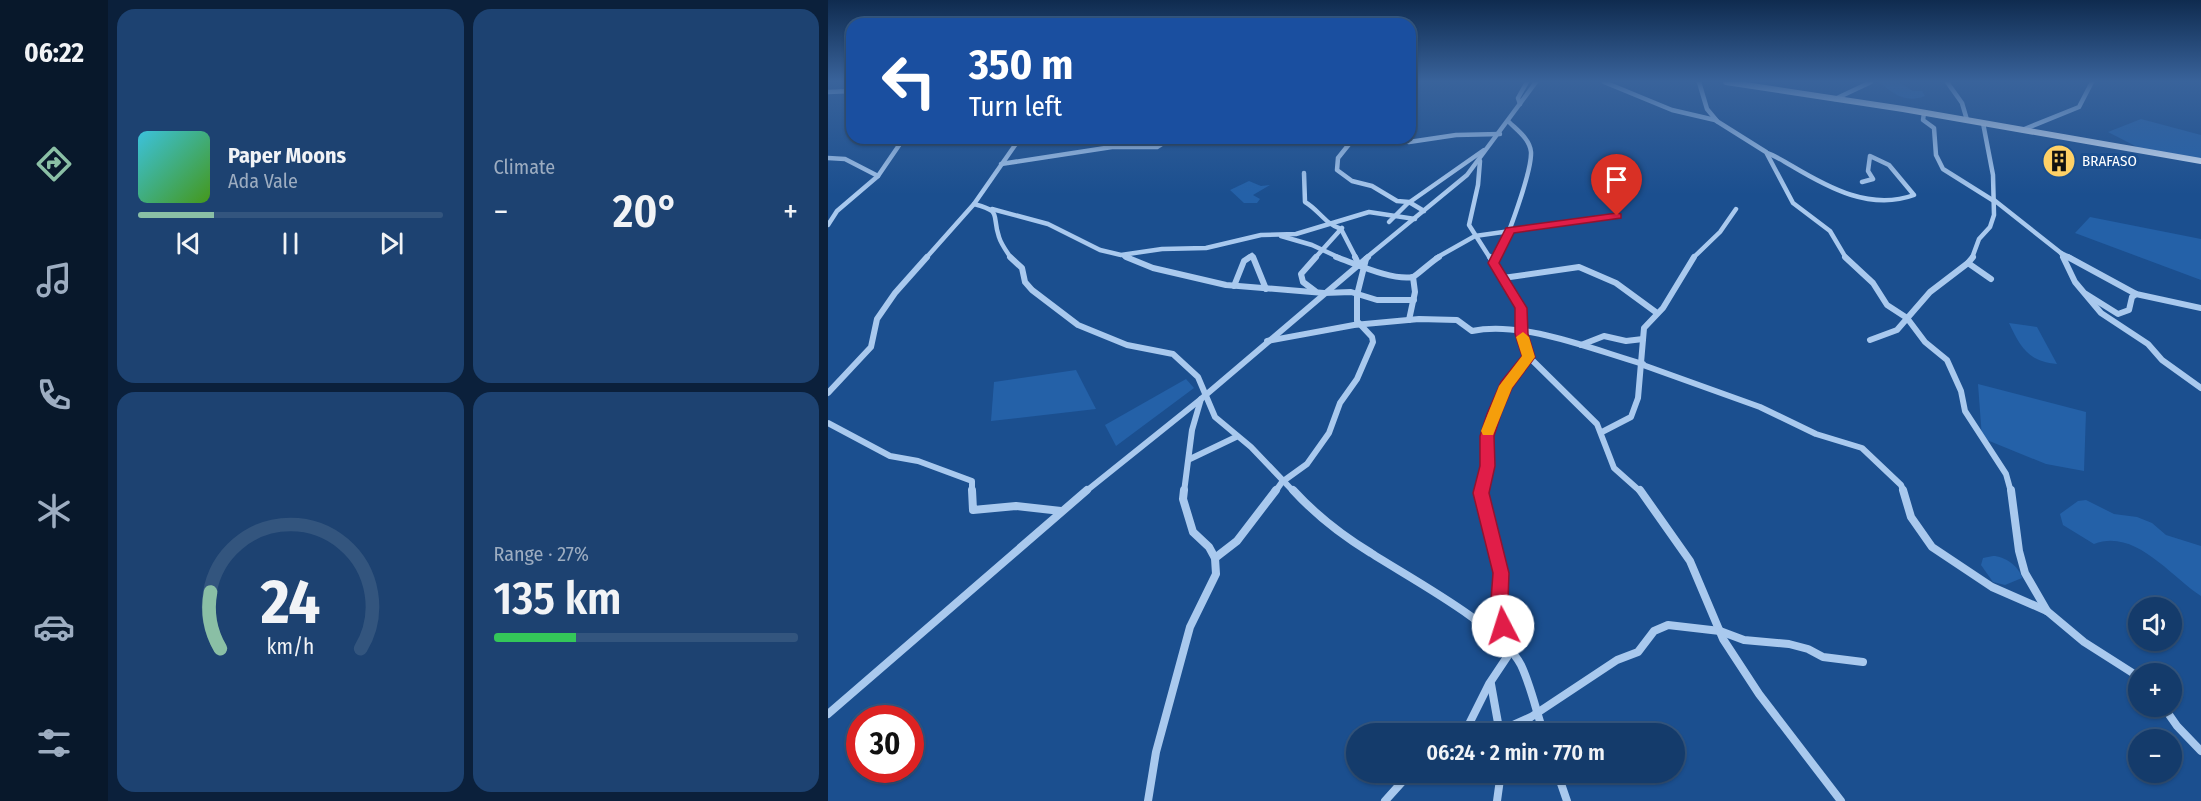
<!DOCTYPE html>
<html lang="en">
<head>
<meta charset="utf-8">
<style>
	body { margin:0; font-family:"Fira Sans Condensed",sans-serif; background:#1d4271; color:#f1f3f6; height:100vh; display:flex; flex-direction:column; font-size:22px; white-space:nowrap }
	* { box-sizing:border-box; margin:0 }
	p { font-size:20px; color:#9dadc1 }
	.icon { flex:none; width:33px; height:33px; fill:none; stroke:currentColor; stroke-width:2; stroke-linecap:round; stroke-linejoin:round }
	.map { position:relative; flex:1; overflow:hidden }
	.sheet { display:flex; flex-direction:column; gap:9px; padding:9px; background:#0b203b; width:720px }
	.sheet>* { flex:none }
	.banner { position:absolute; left:18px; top:18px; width:570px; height:126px; border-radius:18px; box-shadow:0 2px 4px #0004,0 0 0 2px #33557e; background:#1a4fa0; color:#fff; overflow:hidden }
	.controls { position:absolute; left:1300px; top:597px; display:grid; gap:12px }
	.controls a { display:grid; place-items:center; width:54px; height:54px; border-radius:50%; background:#143b6b; box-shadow:0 2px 4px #0004,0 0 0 2px #33557e; font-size:30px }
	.speed { position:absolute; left:18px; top:705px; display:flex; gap:12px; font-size:30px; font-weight:700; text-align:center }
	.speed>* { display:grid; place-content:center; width:78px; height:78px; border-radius:50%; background:#143b6b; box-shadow:0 2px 4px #0004,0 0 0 2px #33557e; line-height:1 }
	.speed .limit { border:9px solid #d22; background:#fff; color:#111 }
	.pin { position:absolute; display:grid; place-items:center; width:51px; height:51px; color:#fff; margin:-62px -26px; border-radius:50% 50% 50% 0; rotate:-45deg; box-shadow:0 0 6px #0007 }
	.pin .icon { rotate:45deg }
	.me { position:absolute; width:66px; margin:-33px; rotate:355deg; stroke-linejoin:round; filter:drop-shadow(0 0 4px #0008) }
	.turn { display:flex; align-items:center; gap:21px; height:126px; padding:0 24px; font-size:27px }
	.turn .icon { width:78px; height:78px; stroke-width:2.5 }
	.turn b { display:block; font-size:42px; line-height:51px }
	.big { font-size:45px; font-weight:600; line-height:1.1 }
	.sheet .card { flex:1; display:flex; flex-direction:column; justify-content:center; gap:9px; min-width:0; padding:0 21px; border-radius:18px; background:#1d4271 }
	.sheet .dial { align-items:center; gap:0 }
	.dial svg { height:156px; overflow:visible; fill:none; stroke:#33557e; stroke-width:7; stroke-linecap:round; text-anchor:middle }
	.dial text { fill:#f1f3f6; stroke:none }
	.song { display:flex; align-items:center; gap:18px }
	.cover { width:72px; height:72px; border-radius:9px; background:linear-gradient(135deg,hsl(190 70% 55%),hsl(100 70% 35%)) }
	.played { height:6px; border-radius:3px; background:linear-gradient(90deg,#8abfa5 25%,#33557e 25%) }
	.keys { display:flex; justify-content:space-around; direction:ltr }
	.heat { display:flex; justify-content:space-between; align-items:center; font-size:33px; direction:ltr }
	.charge { height:9px; border-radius:4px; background:linear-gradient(90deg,#34c759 27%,#33557e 0) }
	.sheet .tiles { flex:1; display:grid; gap:9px; grid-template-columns:repeat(2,1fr) }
	.trip { position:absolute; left:518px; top:723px; width:339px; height:60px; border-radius:30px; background:#143b6b; box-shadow:0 2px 4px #0004,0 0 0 2px #33557e; font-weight:600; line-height:60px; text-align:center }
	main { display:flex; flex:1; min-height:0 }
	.tab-bar { display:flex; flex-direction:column; width:108px; justify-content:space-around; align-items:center; background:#08182b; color:#9dadc1 }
	.tab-bar .icon { width:42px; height:42px }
	.tab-bar .selected { color:#8abfa5 }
	.tab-bar b { font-size:27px; color:#f1f3f6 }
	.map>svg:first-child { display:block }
	.green { fill:#2461a8 }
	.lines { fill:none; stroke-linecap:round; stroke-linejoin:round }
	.street-far2 { stroke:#a9c9ee; stroke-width:4.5 }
	.street-far1 { stroke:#a9c9ee; stroke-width:6 }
	.street { stroke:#a9c9ee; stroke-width:8 }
	.secondary { stroke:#d6e6fa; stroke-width:6 }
	.route { fill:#e11d48; stroke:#92132f; stroke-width:1.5 }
	.slow { fill:#f59e0b }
	.labels { text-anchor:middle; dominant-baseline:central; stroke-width:6; stroke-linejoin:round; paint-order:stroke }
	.far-poi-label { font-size:15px; fill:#fff; stroke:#1b4f8f; text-anchor:start }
</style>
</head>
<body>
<main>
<nav class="tab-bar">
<b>06:22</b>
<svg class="icon selected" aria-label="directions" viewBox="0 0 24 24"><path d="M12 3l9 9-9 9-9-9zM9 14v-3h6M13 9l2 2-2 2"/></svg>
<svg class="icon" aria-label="music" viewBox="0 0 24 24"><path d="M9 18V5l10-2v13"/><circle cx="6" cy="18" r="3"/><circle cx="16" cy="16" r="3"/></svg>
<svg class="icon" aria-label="phone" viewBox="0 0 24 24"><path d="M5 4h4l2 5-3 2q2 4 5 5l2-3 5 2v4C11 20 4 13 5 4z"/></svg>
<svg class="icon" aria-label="climate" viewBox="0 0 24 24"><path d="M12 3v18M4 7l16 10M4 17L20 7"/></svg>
<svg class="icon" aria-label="car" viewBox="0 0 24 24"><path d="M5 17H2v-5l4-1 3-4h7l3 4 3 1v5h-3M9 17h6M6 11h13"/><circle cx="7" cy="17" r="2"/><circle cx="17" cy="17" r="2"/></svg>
<svg class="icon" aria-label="filters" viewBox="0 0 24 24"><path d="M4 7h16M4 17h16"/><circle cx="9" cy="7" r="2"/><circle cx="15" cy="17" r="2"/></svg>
</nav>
<section class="sheet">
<div class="tiles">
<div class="card">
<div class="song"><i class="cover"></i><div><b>Paper Moons</b><p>Ada Vale</p></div></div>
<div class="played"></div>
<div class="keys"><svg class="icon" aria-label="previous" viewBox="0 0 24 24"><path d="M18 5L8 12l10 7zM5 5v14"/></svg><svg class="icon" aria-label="pause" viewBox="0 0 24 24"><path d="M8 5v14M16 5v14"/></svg><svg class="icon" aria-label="next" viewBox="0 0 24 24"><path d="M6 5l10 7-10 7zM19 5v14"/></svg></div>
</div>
<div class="card"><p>Climate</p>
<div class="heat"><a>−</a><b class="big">20°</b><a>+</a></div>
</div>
<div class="card dial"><svg viewBox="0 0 100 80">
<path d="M14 69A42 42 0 1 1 86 69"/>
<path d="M14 69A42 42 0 0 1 9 40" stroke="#8abfa5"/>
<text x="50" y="56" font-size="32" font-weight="700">24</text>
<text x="50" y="72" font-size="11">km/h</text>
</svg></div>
<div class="card"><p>Range · 27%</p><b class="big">135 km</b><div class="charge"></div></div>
</div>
</section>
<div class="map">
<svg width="1373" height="801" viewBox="0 0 1373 801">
	<rect width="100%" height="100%" fill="#1b4f8f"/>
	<g class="green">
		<path d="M 1051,82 L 1071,82 L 1085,91 L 1094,91 L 1097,96 C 1077,104 1065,93 1051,82 Z"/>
		<path d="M 1313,119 L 1373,135 L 1373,160 L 1315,150 L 1280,132 Z"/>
		<path d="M 421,181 L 433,186 L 442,185 L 425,195 L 432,199 L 429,203 L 416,203 L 402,190 Z"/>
		<path d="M 1262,217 L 1373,239 L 1373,280 L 1247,233 Z"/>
		<path d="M 1181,323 L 1209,327 L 1229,364 C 1200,361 1193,348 1181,323 Z"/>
		<path d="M 248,370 L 268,409 L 163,421 L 166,382 Z"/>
		<path d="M 358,379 L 366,388 L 288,446 L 277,425 Z"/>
		<path d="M 1150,384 L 1258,412 L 1256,471 L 1218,464 L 1154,438 Z"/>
		<path d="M 1258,500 L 1286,514 L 1309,517 L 1324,523 L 1338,535 L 1373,546 L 1373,596 C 1342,576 1307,528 1266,544 L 1235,525 L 1232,514 L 1250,501 Z"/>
		<path d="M 1165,556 C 1176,556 1191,566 1194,578 L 1177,585 L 1165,582 L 1153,565 L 1155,558 Z"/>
	</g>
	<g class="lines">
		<g class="street-far2">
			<path d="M 776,82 L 844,110 L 887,120 L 938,152 L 965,203 L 1002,231 L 1018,258"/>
			<path d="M 871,82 L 879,109 L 889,121"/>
			<path d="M 1119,82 L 1134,103 L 1139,120"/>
			<path d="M 0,92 L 24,91"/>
			<path d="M 1007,99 L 1043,82"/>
			<path d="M 692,104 L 690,98 L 699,82"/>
			<path d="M 1096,113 L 1095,120 L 1106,128 L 1108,155 L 1115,169 L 1166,201"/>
			<path d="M 1194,130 L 1251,107 L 1264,82"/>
			<path d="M 526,138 L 510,158 L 509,170 L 524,181 L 544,186 L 569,201 L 581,202 L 596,211"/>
			<path d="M 567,138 L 581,142 L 628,135 L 672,134"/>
			<path d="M 939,153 C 948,156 955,161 964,166 C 1001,188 1043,211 1086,195 L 1061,165 L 1042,156 L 1040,171 L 1045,179 L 1034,182"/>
			<path d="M 0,158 L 17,159 L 50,176"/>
			<path d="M 652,161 L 650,185 L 641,225 L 662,258"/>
			<path d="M 173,164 L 284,147 L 329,147 L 343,138"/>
			<path d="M 476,173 L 477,202 C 491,210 497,224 513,229 L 528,258"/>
			<path d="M 1166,200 L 1233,253 L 1236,258"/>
			<path d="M 146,204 C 175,212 163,213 171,237 C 173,244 179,252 183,258"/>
			<path d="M 164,209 L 220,224 L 272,250 L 293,255 L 334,249 L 378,248 L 433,235 L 468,234 L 541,212 L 587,219"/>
			<path d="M 561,222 L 579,204 L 656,150"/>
			<path d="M 0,225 L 9,211 L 50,176 L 76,138"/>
			<path d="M 453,236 L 484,245 L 512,258"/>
			<path d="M 1233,253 L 1243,258"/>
			<path d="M 296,256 L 302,258"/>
			<path d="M 98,258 L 146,204 L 192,138"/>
			<path d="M 420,258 L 424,255 L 425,258"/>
			<path d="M 487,258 L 514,228"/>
			<path d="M 538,258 L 639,175 L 708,82"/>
			<path d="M 608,258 L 647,236 L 789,216"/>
			<path d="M 668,258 C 679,242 704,170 703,152 C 702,139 689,130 681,122"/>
			<path d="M 865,258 L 892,232 L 908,209"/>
			<path d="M 1144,258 L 1151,239 L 1162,227 L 1166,215 L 1165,175 L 1155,123"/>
		</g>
		<g class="street-far1">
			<path d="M 182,257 L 194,268 L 197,282 L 204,290 L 250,325 L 299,345 L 345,354 L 370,377 L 387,417 L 423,447 L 466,492"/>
			<path d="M 298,257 L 325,268 L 398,285 L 496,293 L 523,292 L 549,300 L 586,300"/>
			<path d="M 425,257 L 438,289"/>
			<path d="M 508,257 C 528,264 565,281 585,277 C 588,276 604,261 611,257"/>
			<path d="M 527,257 L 531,265"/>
			<path d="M 662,257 L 690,301 L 694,314 L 694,334 L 702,358 L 769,424 L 786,468 L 813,492"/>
			<path d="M 1017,257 L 1045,283 L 1059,305 L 1079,318 L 1097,342 L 1119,360 L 1133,391 L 1137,411 L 1178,474 L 1183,492"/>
			<path d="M 1145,257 L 1140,263 L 1163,279"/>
			<path d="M 1235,257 L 1247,282 L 1273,313 L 1320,344 L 1334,360 L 1373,388"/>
			<path d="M 1240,257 L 1308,294 L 1373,308"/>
			<path d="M 665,263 L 669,257"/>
			<path d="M 675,278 L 751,267 L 788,283 L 829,313"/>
			<path d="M 406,286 L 416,261 L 422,257"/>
			<path d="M 487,291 L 475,282 L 473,274 L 488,257"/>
			<path d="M 1258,294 L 1290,314 L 1301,310 L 1304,297 L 1308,294"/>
			<path d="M 581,320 L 587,292 L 585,277"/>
			<path d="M 1042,340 L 1069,330 L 1102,292 L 1140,263"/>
			<path d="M 439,341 L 526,325 L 591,319 L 629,320 L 644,331 C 694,320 766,350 815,364"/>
			<path d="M 753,345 L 776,336 L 798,341 L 815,339"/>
			<path d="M 815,365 L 932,407 L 988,434 L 1034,448 L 1073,485 L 1076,492"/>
			<path d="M 0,393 L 43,347 L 49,319 L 67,293 L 99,257"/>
			<path d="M 0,423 L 62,456 L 90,461 L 144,481 L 144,492"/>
			<path d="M 774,432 L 803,417 L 810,398 L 816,328 L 835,308 L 866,257"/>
			<path d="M 362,459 L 408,437"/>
			<path d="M 257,492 L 373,399 L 540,257"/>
			<path d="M 356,492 L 364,430 L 373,399"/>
			<path d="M 447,492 L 454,482 L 479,464 L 501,433 L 512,403 L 529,379 L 545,342 L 544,337 L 529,321 L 529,295 L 538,259"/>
			<path d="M 653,492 L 660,466 L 659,436 L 671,400 L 685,374 L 701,357"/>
		</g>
		<g class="street">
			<path d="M 144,490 L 145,510 L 188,506 L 233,511"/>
			<path d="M 465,490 C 487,514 515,536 543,553 C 580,577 674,627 693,665 C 703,686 708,711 716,734"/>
			<path d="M 654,490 L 673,573 L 675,644"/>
			<path d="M 812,490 L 862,561 L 895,639 L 931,694 L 1013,801"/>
			<path d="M 1075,490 L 1083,517 L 1104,547 L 1164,587 L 1219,611 L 1256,642 L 1311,677"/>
			<path d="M 1183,490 L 1191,551 L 1197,573 L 1219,611"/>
			<path d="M 387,558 L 409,541 L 448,490"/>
			<path d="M 672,600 L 662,605 L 660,614 L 675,632"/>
			<path d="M 663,684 L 672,734"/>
			<path d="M 1335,706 L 1349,726 L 1373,751"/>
			<path d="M 0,714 L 259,490"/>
			<path d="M 642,728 L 657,725 L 683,726 L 703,717 L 789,660 L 810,652 L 826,631 L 840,625 L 892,631 L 916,640 L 961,644 L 980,649 L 995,657 L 1035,662"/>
			<path d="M 636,734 L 661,684 L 683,651"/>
			<path d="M 729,772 L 739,801"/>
			<path d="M 320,801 L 328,752 L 362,627 L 388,574 L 387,558 L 381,547 L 365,532 L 355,499 L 356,490"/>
			<path d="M 557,801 L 583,772"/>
			<path d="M 669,801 L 673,772"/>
		</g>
		<path class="secondary" d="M 898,82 L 1075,109 L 1373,161"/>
	</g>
	<linearGradient id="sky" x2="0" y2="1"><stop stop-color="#0f2b4f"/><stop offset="0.42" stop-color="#39639b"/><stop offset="1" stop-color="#39639b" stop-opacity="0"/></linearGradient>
	<rect width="1373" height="194" fill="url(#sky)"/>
	<path class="route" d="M 789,213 L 793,214 L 793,218 L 686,233 L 671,263 L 699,308 L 700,334 L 707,357 L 684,388 L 673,414 L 666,436 L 667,466 L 661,493 L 681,573 L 680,600 L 683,626 L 681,632 L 675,635 L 669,632 L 663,600 L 665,573 L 645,493 L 652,466 L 652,436 L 659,414 L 673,382 L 694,356 L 687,334 L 687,308 L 660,263 L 678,228 Z"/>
	<path class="slow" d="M 695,332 L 701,337 L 707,357 L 684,388 L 665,435 L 655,435 L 653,431 L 671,386 L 694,356 L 688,337 Z"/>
	<defs>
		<g id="building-disc" transform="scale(1.725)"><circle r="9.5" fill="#ffd166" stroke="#1b4f8f"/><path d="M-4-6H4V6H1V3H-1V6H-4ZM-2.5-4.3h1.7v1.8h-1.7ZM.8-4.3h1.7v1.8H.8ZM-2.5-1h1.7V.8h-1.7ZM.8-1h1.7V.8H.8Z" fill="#111"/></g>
	</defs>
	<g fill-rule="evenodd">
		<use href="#building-disc" x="1231" y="161"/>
	</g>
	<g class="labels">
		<g class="far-poi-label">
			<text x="1254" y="161">BRAFASO</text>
		</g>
	</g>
</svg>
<div class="controls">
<a><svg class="icon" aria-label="sound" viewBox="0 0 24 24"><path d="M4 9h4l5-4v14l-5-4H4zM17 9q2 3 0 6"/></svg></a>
<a>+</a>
<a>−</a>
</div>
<div class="speed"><div class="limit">30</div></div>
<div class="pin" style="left:789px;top:216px;background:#d93025"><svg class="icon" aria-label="arrive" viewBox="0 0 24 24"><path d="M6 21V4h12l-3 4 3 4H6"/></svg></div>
<svg class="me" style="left:675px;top:626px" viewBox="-20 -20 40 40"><circle r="19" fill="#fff"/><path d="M0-13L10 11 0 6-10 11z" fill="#e11d48"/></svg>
<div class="trip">06:24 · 2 min · 770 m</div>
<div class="banner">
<div class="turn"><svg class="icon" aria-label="left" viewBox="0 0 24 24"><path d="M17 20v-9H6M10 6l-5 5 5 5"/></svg><div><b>350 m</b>Turn left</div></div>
</div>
</div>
</main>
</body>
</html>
